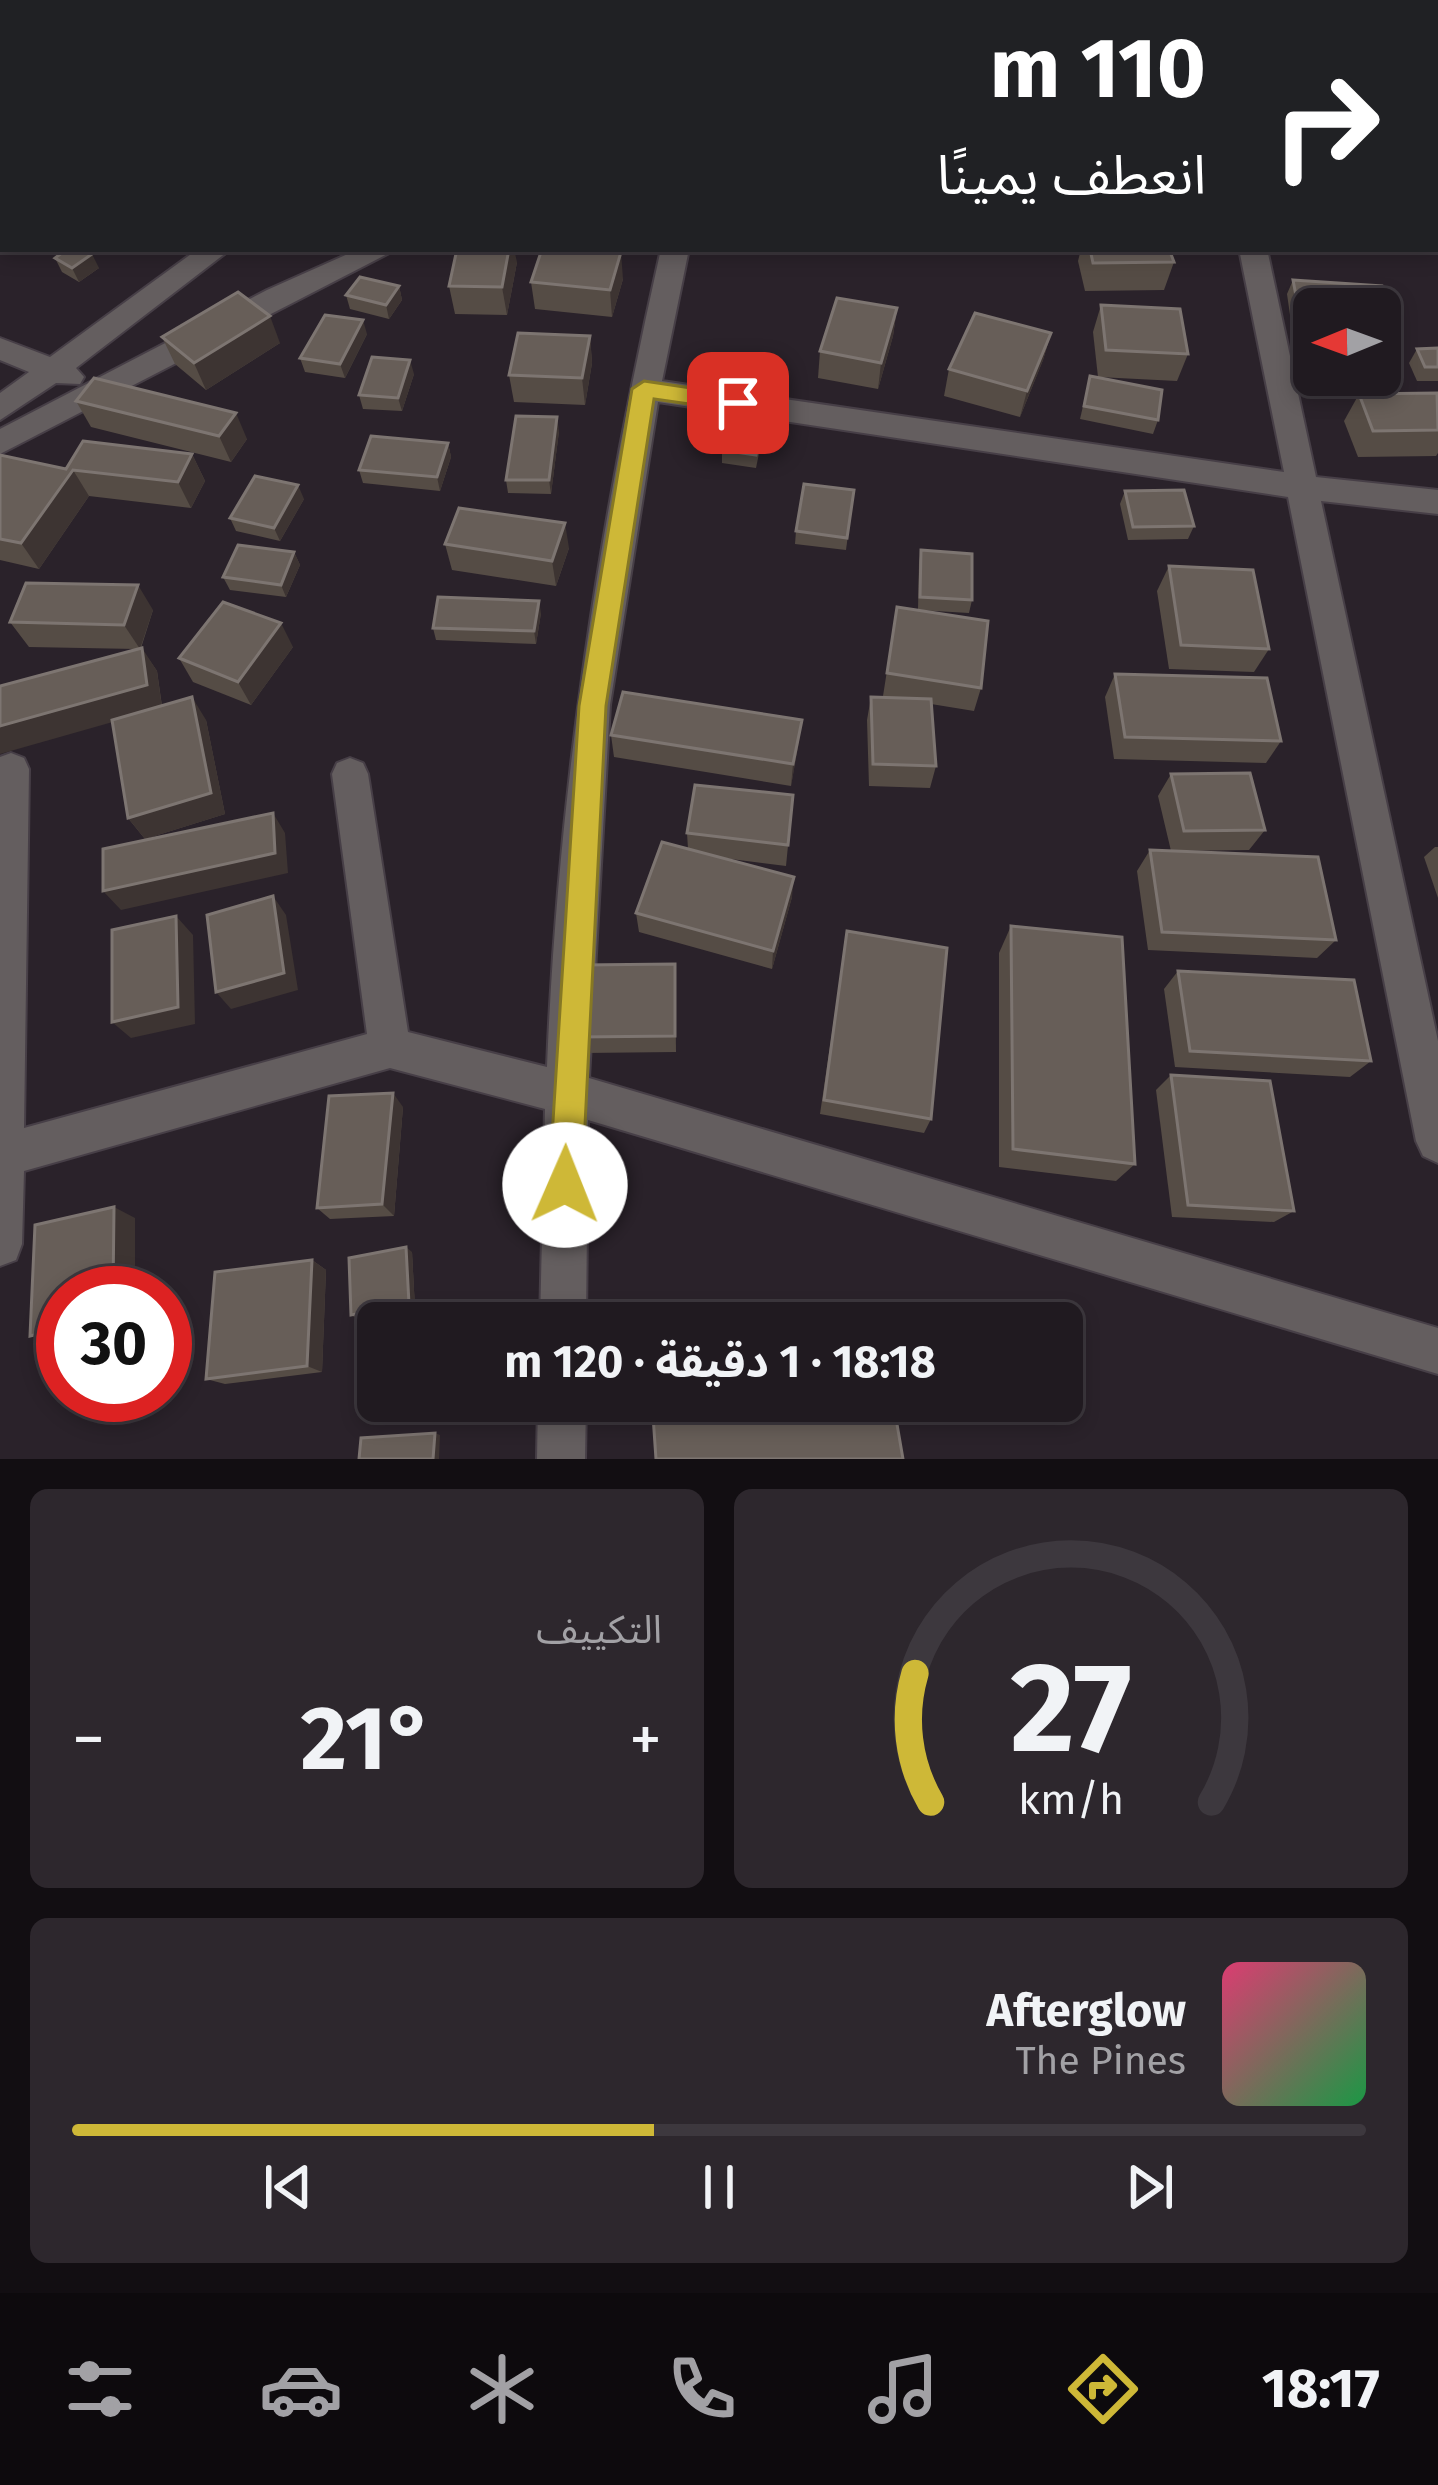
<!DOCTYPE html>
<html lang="ar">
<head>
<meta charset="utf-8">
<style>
	body { margin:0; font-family:"Fira Sans","Noto Sans Arabic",sans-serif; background:#2d272d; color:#f1f3f6; direction:rtl; height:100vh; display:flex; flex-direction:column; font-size:45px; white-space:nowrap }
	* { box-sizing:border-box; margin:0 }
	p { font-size:39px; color:#a2a1a5 }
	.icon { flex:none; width:66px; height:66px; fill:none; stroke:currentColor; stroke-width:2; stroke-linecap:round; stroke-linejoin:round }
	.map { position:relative; height:1459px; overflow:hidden; direction:ltr }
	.drawer { display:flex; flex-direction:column; gap:30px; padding:30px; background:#120e12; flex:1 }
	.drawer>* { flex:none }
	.banner { position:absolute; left:0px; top:0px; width:1440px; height:252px; box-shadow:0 6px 18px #0003,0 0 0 3px #3d383e; direction:rtl; background:#202124; color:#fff; overflow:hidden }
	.needle { width:78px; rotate:269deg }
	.buttons { position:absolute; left:1293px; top:288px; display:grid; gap:24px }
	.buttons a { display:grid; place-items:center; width:108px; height:108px; border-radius:18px; background:#201a20; box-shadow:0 6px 18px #0003,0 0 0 3px #3d383e; font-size:60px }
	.speed { position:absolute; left:36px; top:1266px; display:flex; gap:24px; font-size:60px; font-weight:700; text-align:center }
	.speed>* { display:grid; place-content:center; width:156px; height:156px; border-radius:50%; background:#201a20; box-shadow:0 6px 18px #0003,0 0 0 3px #3d383e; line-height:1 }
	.speed .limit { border:18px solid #d22; background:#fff; color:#111 }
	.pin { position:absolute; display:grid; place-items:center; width:102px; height:102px; color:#fff; margin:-51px; border-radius:24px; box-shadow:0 6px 18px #0006 }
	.me { position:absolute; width:132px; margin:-66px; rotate:1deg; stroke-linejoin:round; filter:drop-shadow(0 0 9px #0008) }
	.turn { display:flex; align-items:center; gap:42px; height:252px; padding:0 36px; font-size:54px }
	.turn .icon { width:156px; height:156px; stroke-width:2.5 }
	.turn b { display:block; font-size:84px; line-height:102px }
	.big { font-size:90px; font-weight:700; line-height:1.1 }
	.drawer .card { flex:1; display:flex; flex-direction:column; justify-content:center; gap:18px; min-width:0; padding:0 42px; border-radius:18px; background:#2d272d }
	.drawer .dial { align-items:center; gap:0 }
	.dial svg { height:312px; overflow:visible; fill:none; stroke:#3d383e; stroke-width:7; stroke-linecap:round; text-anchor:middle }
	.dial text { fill:#f1f3f6; stroke:none }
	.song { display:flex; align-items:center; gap:36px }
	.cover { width:144px; height:144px; border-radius:18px; background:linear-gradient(135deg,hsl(340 70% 55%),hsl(140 70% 35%)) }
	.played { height:12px; border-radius:6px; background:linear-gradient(90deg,#ceb837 45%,#3d383e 45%) }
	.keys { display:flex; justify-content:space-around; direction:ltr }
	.heat { display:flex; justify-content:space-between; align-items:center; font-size:66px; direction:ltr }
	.drawer .tiles { flex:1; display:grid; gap:30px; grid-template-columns:1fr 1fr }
	.card:last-child { grid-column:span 2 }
	.trip { position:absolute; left:357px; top:1302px; width:726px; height:120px; border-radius:18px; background:#201a20; box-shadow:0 6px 18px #0003,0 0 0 3px #3d383e; font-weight:700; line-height:120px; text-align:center; direction:rtl }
	.dock { display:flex; height:192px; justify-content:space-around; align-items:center; background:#0d0a0d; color:#a2a1a5 }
	.dock .icon { width:84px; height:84px }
	.dock .selected { color:#ceb837 }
	.dock b { font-size:54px; color:#f1f3f6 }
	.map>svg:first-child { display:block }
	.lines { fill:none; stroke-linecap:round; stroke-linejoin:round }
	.street-casing { stroke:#473f47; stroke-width:4 }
	.street { fill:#645e5f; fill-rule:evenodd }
	.wall { fill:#554c45 }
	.shaded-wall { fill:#3d3432 }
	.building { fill:#675e58; stroke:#7d7571; stroke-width:3 }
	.route { fill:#ceb837; stroke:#867824; stroke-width:3 }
</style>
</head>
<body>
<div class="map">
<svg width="1438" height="1459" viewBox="0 0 1438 1459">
	<rect width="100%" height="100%" fill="#2a222a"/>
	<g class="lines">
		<g class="street-casing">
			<g id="street">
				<path d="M 31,0 L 58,0 L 29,3 Z"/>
				<path d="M 167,0 L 193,0 L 165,3 Z"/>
				<path d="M 537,0 L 563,0 L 535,3 Z"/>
				<path d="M 965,0 L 1125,0 L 1127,3 L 963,3 Z"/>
				<path d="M 3,24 L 3,39 L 0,40 L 0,25 Z"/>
				<path d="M 3,117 L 3,134 L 0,135 L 0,118 Z"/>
				<rect x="1437" y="171" width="1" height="17"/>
				<path d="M 198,249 L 231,249 L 76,368 L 84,377 L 80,384 L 56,383 L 0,420 L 0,393 L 29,372 L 0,360 L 0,338 L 50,357 Z"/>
				<path d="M 359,249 L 397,249 L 0,454 L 0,429 L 267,290 Z"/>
				<path d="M 661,249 L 689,249 L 662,381 L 1284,472 L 1239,249 L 1267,249 L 1316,477 L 1438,490 L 1438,514 L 1321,501 L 1438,1041 L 1438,1163 L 1423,1156 L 1416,1141 L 1288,497 L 658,402 L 610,705 L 589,1078 L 1438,1328 L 1438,1374 L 588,1120 L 586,1323 L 540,1323 L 545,1109 L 390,1068 L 24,1171 L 22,1244 L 16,1260 L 0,1266 L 0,757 L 11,753 L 24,758 L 29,769 L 24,1128 L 367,1034 L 332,774 L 337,763 L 350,758 L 363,763 L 368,774 L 408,1032 L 547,1067 C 558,788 600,520 661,249 Z"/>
				<path d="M 538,1401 L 586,1401 L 585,1459 L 537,1459 Z"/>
			</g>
		</g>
		<use href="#street" class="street"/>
	</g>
	<g class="wall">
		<path d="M 309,0 L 390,0 L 390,3 L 318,3 Z"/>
		<path d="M 425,0 L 471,0 L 467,3 L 433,3 Z"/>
		<path d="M 666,0 L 747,0 L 747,3 L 668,3 Z"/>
		<path d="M 1081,249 L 1169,249 L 1174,262 L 1164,290 L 1085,291 L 1078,261 Z"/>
		<path d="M 55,258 L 99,268 L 79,282 L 62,272 Z"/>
		<path d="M 517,262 L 507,315 L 455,314 L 449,286 Z"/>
		<path d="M 623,279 L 612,317 L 535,309 L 531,282 Z"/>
		<path d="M 1293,280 L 1387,308 L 1380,320 L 1380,309 L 1314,309 L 1314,317 L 1290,315 L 1287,294 Z"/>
		<path d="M 399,286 L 402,300 L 389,319 L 350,309 L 346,295 Z"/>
		<path d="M 1101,305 L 1188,354 L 1177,381 L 1098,377 L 1093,332 Z"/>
		<path d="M 897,308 L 893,336 L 878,389 L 818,378 L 820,351 Z"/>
		<path d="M 1051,333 L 1043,360 L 1020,417 L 944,396 L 949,369 Z"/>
		<path d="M 367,334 L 345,378 L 305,372 L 300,358 Z"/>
		<path d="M 590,336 L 592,363 L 585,405 L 514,402 L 509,375 Z"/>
		<path d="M 162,337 L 280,343 L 206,390 L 175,364 Z"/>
		<path d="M 1438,348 L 1438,381 L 1417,381 L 1409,363 L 1417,349 Z"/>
		<path d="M 414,374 L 402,411 L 363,409 L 359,395 Z"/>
		<path d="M 1090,376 L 1158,420 L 1153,434 L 1080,419 Z"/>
		<path d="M 1359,394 L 1438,395 L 1438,453 L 1436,456 L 1358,457 L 1344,421 Z"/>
		<path d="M 76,401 L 247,439 L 231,462 L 91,427 Z"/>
		<path d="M 559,431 L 551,494 L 508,493 L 506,480 Z"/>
		<path d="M 762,439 L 756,468 L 722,463 L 722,450 Z"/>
		<path d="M 448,443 L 451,457 L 440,491 L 363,483 L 359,470 Z"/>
		<path d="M 192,454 L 205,481 L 191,508 L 89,496 L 39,569 L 0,560 L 0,455 L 66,469 Z"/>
		<path d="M 854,490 L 846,550 L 795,544 L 796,531 Z"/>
		<path d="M 1125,491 L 1194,526 L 1188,539 L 1128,540 L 1120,504 Z"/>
		<path d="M 304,499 L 280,541 L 236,531 L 230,518 Z"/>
		<path d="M 445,544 L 569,548 L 556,586 L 452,570 Z"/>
		<path d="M 921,550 L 972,600 L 969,613 L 918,610 L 919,562 Z"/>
		<path d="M 294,552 L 300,565 L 286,597 L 230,590 L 223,577 Z"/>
		<path d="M 1169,566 L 1269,649 L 1254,672 L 1169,669 L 1157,591 Z"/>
		<path d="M 897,607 L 981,688 L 974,711 L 931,704 L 936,766 L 930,788 L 869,786 L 867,720 L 871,697 L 891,698 L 883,696 Z"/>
		<path d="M 153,610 L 141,648 L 157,671 L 162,706 L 206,720 L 225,814 L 145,839 L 128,818 L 136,649 L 29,647 L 10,622 Z"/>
		<path d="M 541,613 L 536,644 L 436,640 L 433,628 Z"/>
		<path d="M 293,647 L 251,705 L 193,682 L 179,658 Z"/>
		<path d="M 1115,674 L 1281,741 L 1266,763 L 1114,759 L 1105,697 Z"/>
		<path d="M 802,720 L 791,786 L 614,757 L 611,735 Z"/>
		<path d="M 1171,774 L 1265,830 L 1249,850 L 1176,851 L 1336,940 L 1317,958 L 1148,950 L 1137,871 L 1150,850 L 1171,851 L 1158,796 Z"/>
		<path d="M 793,795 L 786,866 L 723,858 L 792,897 L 772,969 L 639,932 L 636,913 L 688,849 L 687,833 Z"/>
		<path d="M 1435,847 L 1438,847 L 1438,898 L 1424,857 Z"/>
		<path d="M 1011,926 L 1135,1164 L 1116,1181 L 999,1167 L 999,953 Z"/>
		<path d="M 847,931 L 931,1119 L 924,1133 L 820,1114 Z"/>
		<path d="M 675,964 L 676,1052 L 584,1053 L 579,1037 Z"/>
		<path d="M 1178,971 L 1371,1061 L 1350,1077 L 1175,1067 L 1164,989 Z"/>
		<path d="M 1171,1075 L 1294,1211 L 1274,1222 L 1172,1217 L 1156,1090 Z"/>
		<path d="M 403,1107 L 394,1216 L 330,1219 L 317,1208 Z"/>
		<path d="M 412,1252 L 415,1308 L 358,1319 L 351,1315 Z"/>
		<path d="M 312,1260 L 326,1270 L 322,1372 L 225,1384 L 206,1379 Z"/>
	</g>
	<g class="shaded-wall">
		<path d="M 725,0 L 747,0 L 747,3 L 721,3 Z"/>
		<path d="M 509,249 L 514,249 L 517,262 L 507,315 L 502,287 Z"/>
		<path d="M 621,252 L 623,279 L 612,317 L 610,290 Z"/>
		<path d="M 92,254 L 99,268 L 79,282 L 72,268 Z"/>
		<path d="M 399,286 L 402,300 L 389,319 L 386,305 Z"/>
		<path d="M 897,308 L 893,336 L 878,389 L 881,363 Z"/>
		<path d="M 270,316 L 280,343 L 206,390 L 194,363 Z"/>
		<path d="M 363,320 L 367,334 L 345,378 L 340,364 Z"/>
		<path d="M 1051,333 L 1043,360 L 1020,417 L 1027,391 Z"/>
		<path d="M 590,336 L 592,363 L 585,405 L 582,378 Z"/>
		<path d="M 410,360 L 414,374 L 402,411 L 398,398 Z"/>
		<path d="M 236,413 L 247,439 L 231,462 L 219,436 Z"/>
		<path d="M 557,417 L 559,431 L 551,494 L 549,480 Z"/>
		<path d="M 448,443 L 451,457 L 440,491 L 437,477 Z"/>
		<path d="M 192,454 L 205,481 L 191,508 L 178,482 Z"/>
		<path d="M 73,470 L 89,496 L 39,569 L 21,543 Z"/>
		<path d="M 298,485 L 304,499 L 280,541 L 274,528 Z"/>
		<path d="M 565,523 L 569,548 L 556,586 L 552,561 Z"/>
		<path d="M 294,552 L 300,565 L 286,597 L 281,585 Z"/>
		<path d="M 138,585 L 153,610 L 140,649 L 124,625 Z"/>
		<path d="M 539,601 L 541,613 L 536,644 L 534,631 Z"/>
		<path d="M 281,623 L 293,647 L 251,705 L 238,682 Z"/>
		<path d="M 142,648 L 157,671 L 162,708 L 0,754 L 0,726 Z"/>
		<path d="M 192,697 L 206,720 L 225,814 L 145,839 L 128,818 Z"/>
		<path d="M 802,720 L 799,742 L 791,786 L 793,764 Z"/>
		<path d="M 273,813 L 285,833 L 288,873 L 121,910 L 103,891 Z"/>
		<path d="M 794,877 L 792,897 L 772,969 L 773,951 Z"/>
		<path d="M 273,896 L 286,915 L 298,990 L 231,1009 L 216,992 Z"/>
		<path d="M 176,916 L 193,935 L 195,1024 L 131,1038 L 112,1022 Z"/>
		<path d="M 393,1093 L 403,1107 L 394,1216 L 382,1204 Z"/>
		<path d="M 114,1207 L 135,1218 L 135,1293 L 113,1293 Z"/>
		<path d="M 406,1247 L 412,1252 L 415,1308 L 409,1304 Z"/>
		<path d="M 312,1260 L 326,1270 L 322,1372 L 307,1366 Z"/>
		<path d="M 63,1328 L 63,1341 L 55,1343 L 30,1336 Z"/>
		<path d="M 378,1396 L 378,1400 L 367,1403 L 360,1401 Z"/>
		<path d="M 435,1433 L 440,1435 L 439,1459 L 433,1459 Z"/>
	</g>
	<g class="building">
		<path d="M 86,0 L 108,0 L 103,3 L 92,3 Z"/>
		<path d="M 194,0 L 248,0 L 243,3 L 200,3 Z"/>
		<path d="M 357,0 L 381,0 L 378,3 L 353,3 Z"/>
		<path d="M 630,0 L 660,0 L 665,3 L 625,3 Z"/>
		<path d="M 3,129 L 3,159 L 2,159 L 0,158 L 0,131 Z"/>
		<path d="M 0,194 L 3,196 L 3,223 L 0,225 Z"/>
		<path d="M 67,249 L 83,249 L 92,254 L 72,268 L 55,258 Z"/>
		<path d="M 457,249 L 509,249 L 502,287 L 449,286 Z"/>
		<path d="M 542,249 L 593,249 L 621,252 L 610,290 L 531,282 Z"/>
		<path d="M 1090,249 L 1169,249 L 1174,262 L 1093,263 Z"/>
		<path d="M 360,277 L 399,286 L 386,305 L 346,295 Z"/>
		<path d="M 1293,280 L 1382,286 L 1387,308 L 1297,301 Z"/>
		<path d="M 238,292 L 270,316 L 194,363 L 162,337 Z"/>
		<path d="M 837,298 L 897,308 L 881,363 L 820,351 Z"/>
		<path d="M 1101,305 L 1180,309 L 1188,354 L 1106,350 Z"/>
		<path d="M 975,313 L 1051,333 L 1027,391 L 949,369 Z"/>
		<path d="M 325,315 L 363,320 L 340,364 L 300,358 Z"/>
		<path d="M 518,333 L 590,336 L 582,378 L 509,375 Z"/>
		<path d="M 1438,348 L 1438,367 L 1425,367 L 1417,349 Z"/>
		<path d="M 372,357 L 410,360 L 398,398 L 359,395 Z"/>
		<path d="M 1090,376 L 1162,390 L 1158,420 L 1084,406 Z"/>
		<path d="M 94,378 L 236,413 L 219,436 L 76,401 Z"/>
		<path d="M 1437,393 L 1438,430 L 1373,431 L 1359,394 Z"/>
		<path d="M 516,416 L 557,417 L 549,480 L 506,480 Z"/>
		<path d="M 729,421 L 763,425 L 756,455 L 722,450 Z"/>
		<path d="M 371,436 L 448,443 L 437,477 L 359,470 Z"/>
		<path d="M 83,441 L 192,454 L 178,482 L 73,470 L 21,543 L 0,539 L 0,455 L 66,469 Z"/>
		<path d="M 255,476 L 298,485 L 274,528 L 230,518 Z"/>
		<path d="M 804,484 L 854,490 L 847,538 L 796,531 Z"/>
		<path d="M 1184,490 L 1194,526 L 1133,527 L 1125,491 Z"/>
		<path d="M 459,508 L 565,523 L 552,561 L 445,544 Z"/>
		<path d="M 238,545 L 294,552 L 281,585 L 223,577 Z"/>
		<path d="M 921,550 L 972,554 L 972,600 L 920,597 Z"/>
		<path d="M 1169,566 L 1253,570 L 1269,649 L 1181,645 Z"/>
		<path d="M 26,583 L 138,585 L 124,625 L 10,622 Z"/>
		<path d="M 438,597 L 539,601 L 534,631 L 433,628 Z"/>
		<path d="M 223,602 L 281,623 L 238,682 L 179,658 Z"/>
		<path d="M 897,607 L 988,621 L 981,688 L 887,673 Z"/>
		<path d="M 142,648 L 147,685 L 0,726 L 0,686 Z"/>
		<path d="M 1115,674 L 1267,678 L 1281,741 L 1125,737 Z"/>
		<path d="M 623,692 L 802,720 L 793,764 L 611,735 Z"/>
		<path d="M 192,697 L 211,793 L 128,818 L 112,720 Z"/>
		<path d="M 871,697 L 931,699 L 936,766 L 873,764 Z"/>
		<path d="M 1250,773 L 1265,830 L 1184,831 L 1171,774 Z"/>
		<path d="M 695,785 L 793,795 L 788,845 L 687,833 Z"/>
		<path d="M 273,813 L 275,853 L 103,891 L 103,849 Z"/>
		<path d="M 662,842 L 794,877 L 773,951 L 636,913 Z"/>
		<path d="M 1150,850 L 1318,857 L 1336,940 L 1162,932 Z"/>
		<path d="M 273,896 L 284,973 L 216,992 L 207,915 Z"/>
		<path d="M 176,916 L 178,1007 L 112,1022 L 112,930 Z"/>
		<path d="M 1011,926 L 1122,937 L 1135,1164 L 1013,1149 Z"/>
		<path d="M 847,931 L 947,948 L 931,1119 L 824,1100 Z"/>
		<path d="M 675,964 L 675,1036 L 579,1037 L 582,965 Z"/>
		<path d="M 1178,971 L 1354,980 L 1371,1061 L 1190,1051 Z"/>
		<path d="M 1171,1075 L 1270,1081 L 1294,1211 L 1188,1205 Z"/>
		<path d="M 393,1093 L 382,1204 L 317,1208 L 329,1096 Z"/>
		<path d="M 114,1207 L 113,1293 L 63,1293 L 63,1328 L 30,1336 L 35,1225 Z"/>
		<path d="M 406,1247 L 409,1304 L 351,1315 L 349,1258 Z"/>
		<path d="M 312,1260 L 307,1366 L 206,1379 L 215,1272 Z"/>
		<path d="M 378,1357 L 378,1396 L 360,1401 L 357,1363 Z"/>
		<path d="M 652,1401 L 893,1401 L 903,1459 L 656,1459 Z"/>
		<path d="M 435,1433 L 433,1459 L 359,1459 L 361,1438 Z"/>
	</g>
	<path class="route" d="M 644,381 L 738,395 L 750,403 L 738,411 L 654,399 L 606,706 L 582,1185 L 577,1197 L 565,1202 L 553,1197 L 549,1185 L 579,706 L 632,389 Z"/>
</svg>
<div class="buttons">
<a><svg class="needle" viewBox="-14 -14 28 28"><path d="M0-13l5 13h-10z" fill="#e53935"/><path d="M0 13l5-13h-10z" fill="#a2a1a5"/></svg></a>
</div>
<div class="speed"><div class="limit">30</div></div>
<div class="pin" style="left:738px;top:403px;background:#d93025"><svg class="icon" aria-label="arrive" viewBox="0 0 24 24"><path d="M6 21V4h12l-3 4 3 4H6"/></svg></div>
<svg class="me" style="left:565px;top:1185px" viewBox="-20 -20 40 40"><circle r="19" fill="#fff"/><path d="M0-13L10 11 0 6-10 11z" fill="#ceb837"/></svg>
<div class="trip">18:18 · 1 دقيقة · 120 m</div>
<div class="banner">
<div class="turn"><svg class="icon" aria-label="right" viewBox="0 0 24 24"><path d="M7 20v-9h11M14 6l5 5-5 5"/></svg><div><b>110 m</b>انعطف يمينًا</div></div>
</div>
</div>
<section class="drawer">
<div class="tiles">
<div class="card dial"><svg viewBox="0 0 100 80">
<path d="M14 69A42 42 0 1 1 86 69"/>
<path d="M14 69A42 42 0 0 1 10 36" stroke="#ceb837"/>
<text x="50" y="56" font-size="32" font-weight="700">27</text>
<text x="50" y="72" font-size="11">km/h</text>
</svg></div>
<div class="card"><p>التكييف</p>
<div class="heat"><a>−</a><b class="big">21°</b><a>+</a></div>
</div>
<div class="card">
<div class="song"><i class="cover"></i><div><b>Afterglow</b><p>The Pines</p></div></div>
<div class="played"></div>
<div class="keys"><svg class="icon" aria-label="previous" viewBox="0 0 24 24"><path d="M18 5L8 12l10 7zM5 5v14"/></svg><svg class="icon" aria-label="pause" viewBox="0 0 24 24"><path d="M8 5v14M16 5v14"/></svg><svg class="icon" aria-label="next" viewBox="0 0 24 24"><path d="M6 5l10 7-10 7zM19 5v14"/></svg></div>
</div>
</div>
</section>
<nav class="dock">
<b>18:17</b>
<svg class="icon selected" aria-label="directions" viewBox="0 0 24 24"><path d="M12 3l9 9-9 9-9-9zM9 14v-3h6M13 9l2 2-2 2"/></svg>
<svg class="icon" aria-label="music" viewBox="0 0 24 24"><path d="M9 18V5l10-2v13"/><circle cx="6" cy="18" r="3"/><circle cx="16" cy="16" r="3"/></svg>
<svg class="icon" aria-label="phone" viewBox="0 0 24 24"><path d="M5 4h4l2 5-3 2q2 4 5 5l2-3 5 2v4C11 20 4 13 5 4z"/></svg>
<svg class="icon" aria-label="climate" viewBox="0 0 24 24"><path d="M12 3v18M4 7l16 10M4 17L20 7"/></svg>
<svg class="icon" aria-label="car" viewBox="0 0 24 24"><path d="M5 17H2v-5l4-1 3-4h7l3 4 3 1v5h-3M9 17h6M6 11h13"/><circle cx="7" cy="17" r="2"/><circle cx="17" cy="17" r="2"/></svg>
<svg class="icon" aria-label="filters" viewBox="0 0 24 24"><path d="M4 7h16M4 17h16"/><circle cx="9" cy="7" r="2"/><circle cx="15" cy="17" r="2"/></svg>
</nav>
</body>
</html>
